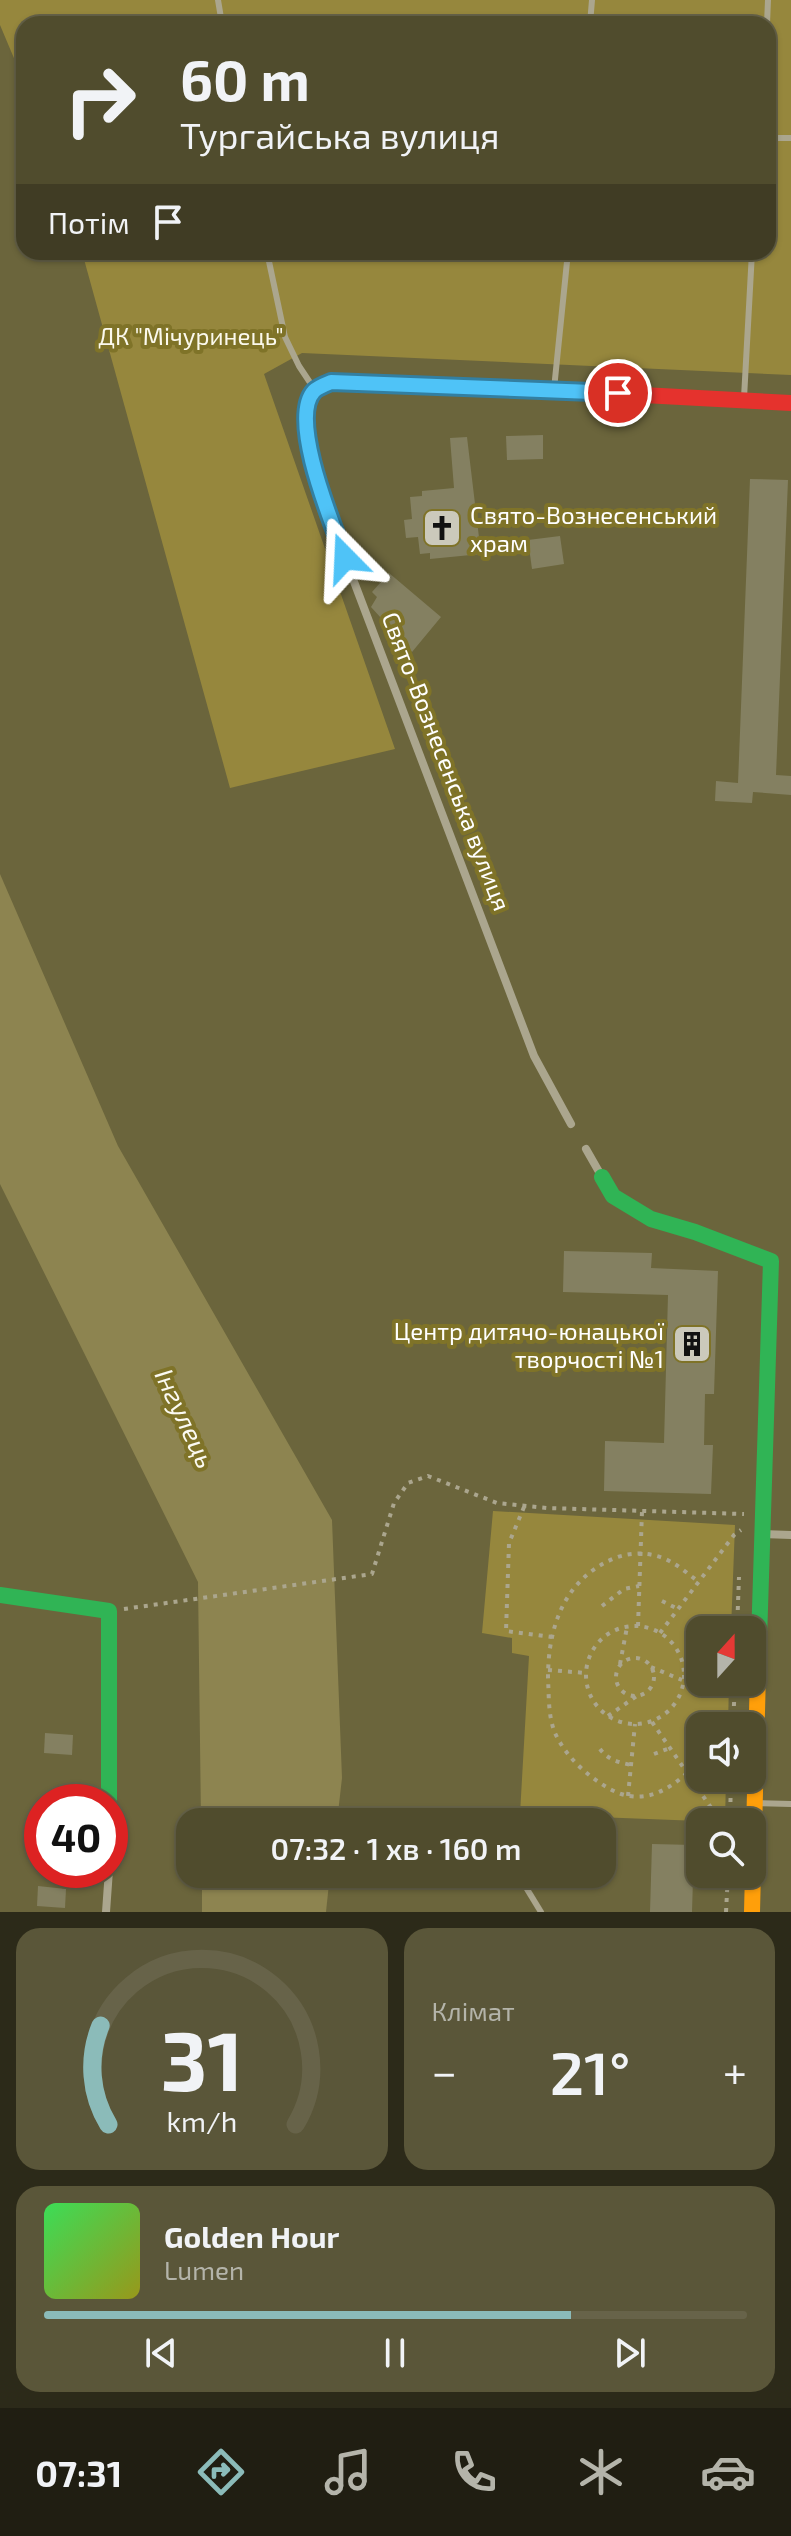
<!DOCTYPE html>
<html lang="uk">
<head>
<meta charset="utf-8">
<style>
	body { margin:0; font-family:"Exo 2",sans-serif; background:#5a5639; color:#f1f3f6; height:100vh; display:flex; flex-direction:column; font-size:30px; white-space:nowrap }
	* { box-sizing:border-box; margin:0 }
	p { font-size:26px; color:#b4b4aa }
	.icon { flex:none; width:44px; height:44px; fill:none; stroke:currentColor; stroke-width:2; stroke-linecap:round; stroke-linejoin:round }
	.map { position:relative; height:1912px; overflow:hidden }
	.sheet { display:flex; flex-direction:column; gap:16px; padding:16px; background:#2c2a19; flex:1 }
	.sheet>* { flex:none }
	.top-card { position:absolute; left:16px; top:16px; width:760px; height:244px; border-radius:24px; box-shadow:0 2px 6px #0004,0 0 0 2px #676349; background:#504c2d; color:#f1f3f6; overflow:hidden }
	.needle { width:52px; rotate:21deg }
	.fabs { position:absolute; left:686px; top:1616px; display:grid; gap:16px }
	.fabs a { display:grid; place-items:center; width:80px; height:80px; border-radius:16px; background:#504c2d; box-shadow:0 2px 6px #0004,0 0 0 2px #676349; font-size:40px }
	.speed { position:absolute; left:24px; top:1784px; display:flex; gap:16px; font-size:40px; font-weight:700; text-align:center }
	.speed>* { display:grid; place-content:center; width:104px; height:104px; border-radius:50%; background:#504c2d; box-shadow:0 2px 6px #0004,0 0 0 2px #676349; line-height:1 }
	.speed .limit { border:12px solid #d22; background:#fff; color:#111 }
	.pin { position:absolute; display:grid; place-items:center; width:68px; height:68px; color:#fff; margin:-34px; border:4px solid #fff; border-radius:50%; box-shadow:0 2px 8px #0007 }
	.me { position:absolute; width:88px; margin:-44px; rotate:339deg; stroke-linejoin:round; filter:drop-shadow(0 0 6px #0008) }
	.turn { display:flex; align-items:center; gap:28px; height:168px; padding:0 32px; font-size:36px }
	.turn .icon { width:104px; height:104px; stroke-width:2.5 }
	.turn b { display:block; font-size:56px; line-height:68px }
	.then { display:flex; align-items:center; height:76px; padding:0 32px; background:#0003; gap:16px; font-size:30px }
	.big { font-size:60px; font-weight:600; line-height:1.1 }
	.sheet .tile { flex:1; display:flex; flex-direction:column; justify-content:center; gap:12px; min-width:0; padding:0 28px; border-radius:24px; background:#5a5639 }
	.sheet .dial { align-items:center; gap:0 }
	.dial svg { height:208px; overflow:visible; fill:none; stroke:#676349; stroke-width:7; stroke-linecap:round; text-anchor:middle }
	.dial text { fill:#f1f3f6; stroke:none }
	.song { display:flex; align-items:center; gap:24px }
	.cover { width:96px; height:96px; border-radius:12px; background:linear-gradient(135deg,hsl(130 70% 55%),hsl(60 70% 35%)) }
	.played { height:8px; border-radius:4px; background:linear-gradient(90deg,#8bbbb9 75%,#676349 75%) }
	.keys { display:flex; justify-content:space-around; direction:ltr }
	.heat { display:flex; justify-content:space-between; align-items:center; font-size:44px; direction:ltr }
	.sheet .tiles { flex:1; display:grid; gap:16px; grid-template-columns:1fr 1fr }
	.tile:last-child { grid-column:span 2 }
	.trip { position:absolute; left:176px; top:1808px; width:440px; height:80px; border-radius:24px; background:#504c2d; box-shadow:0 2px 6px #0004,0 0 0 2px #676349; font-weight:600; line-height:80px; text-align:center }
	.tab-bar { display:flex; height:128px; justify-content:space-around; align-items:center; background:#201e12; color:#b4b4aa }
	.tab-bar .icon { width:56px; height:56px }
	.tab-bar .active { color:#8bbbb9 }
	.tab-bar b { font-size:36px; color:#f1f3f6 }
	.map>svg:first-child { display:block }
	.green { fill:#96873d }
	.water { fill:#8d8450 }
	.building { fill:#848061 }
	.lines { fill:none; stroke-linecap:round; stroke-linejoin:round }
	.path { stroke:#aba68e; stroke-width:4; stroke-dasharray:4 6; stroke-linecap:butt }
	.lane { stroke:#aba68e; stroke-width:6 }
	.street { stroke:#aba68e; stroke-width:8 }
	.fast { stroke:#30b455; stroke-width:16 }
	.slow { stroke:#ff9f0a; stroke-width:16 }
	.jam { stroke:#e5322d; stroke-width:16 }
	.route-casing { stroke:#337fa1; stroke-width:20 }
	.route { stroke:#4fc3f7; stroke-width:14 }
	.labels { text-anchor:middle; dominant-baseline:central; stroke-width:8; stroke-linejoin:round; paint-order:stroke }
	.park-label { font-size:24px; fill:#fbf9ed; stroke:#7f7328 }
	.poi-label { font-size:24px; fill:#fff; stroke:#7f7328; text-anchor:start }
	.street-label { font-size:24px; fill:#fff; stroke:#7f7328 }
	.water-label { font-size:26px; font-style:italic; fill:#fbfaf1; stroke:#7f7328 }
</style>
</head>
<body>
<div class="map">
<svg width="791" height="1912" viewBox="0 0 791 1912">
	<rect width="100%" height="100%" fill="#6b653c"/>
	<g class="green">
		<path d="M 0,0 L 791,0 L 791,375 L 302,353 L 264,374 L 395,749 L 230,788 L 82,252 L 768,252 L 768,24 L 24,24 L 24,82 L 0,25 Z"/>
		<path d="M 493,1511 L 735,1525 L 731,1630 L 700,1630 L 700,1682 L 729,1682 L 728,1726 L 700,1726 L 700,1778 L 726,1778 L 725,1822 L 520,1814 L 529,1656 L 512,1653 L 512,1638 L 482,1633 Z"/>
	</g>
	<g class="water">
		<path d="M 0,874 L 118,1146 L 332,1520 L 342,1778 L 337,1822 L 201,1822 L 198,1582 L 0,1184 Z"/>
		<path d="M 202,1874 L 330,1874 L 326,1912 L 202,1912 Z"/>
	</g>
	<g class="building">
		<path d="M 543,435 L 543,459 L 507,460 L 506,436 Z"/>
		<path d="M 467,437 L 481,554 L 430,559 L 430,553 L 420,554 L 418,537 L 406,538 L 404,520 L 412,519 L 410,497 L 422,496 L 422,491 L 454,488 L 450,438 Z"/>
		<path d="M 750,479 L 788,480 L 776,775 L 791,776 L 791,795 L 753,792 L 752,803 L 715,801 L 716,781 L 738,783 Z"/>
		<path d="M 560,536 L 564,564 L 532,569 L 528,540 Z"/>
		<path d="M 389,573 L 441,617 L 412,652 L 371,607 L 377,597 L 372,592 Z"/>
		<path d="M 564,1251 L 652,1253 L 651,1268 L 718,1271 L 714,1394 L 705,1394 L 704,1445 L 713,1445 L 711,1494 L 604,1491 L 605,1441 L 664,1443 L 668,1295 L 563,1292 Z"/>
		<path d="M 45,1733 L 73,1735 L 72,1755 L 44,1753 Z"/>
		<path d="M 652,1844 L 694,1845 L 692,1912 L 650,1912 Z"/>
		<path d="M 38,1886 L 66,1889 L 65,1908 L 37,1906 Z"/>
	</g>
	<g class="lines">
		<g class="path">
			<path d="M 524,1507 L 509,1543 L 506,1631 L 552,1637"/>
			<path d="M 662,1601 L 678,1609"/>
			<path d="M 602,1606 L 624,1589 L 639,1586"/>
			<path d="M 124,1609 L 372,1574 L 394,1503 L 408,1483 L 428,1476 L 497,1503 L 547,1508 L 744,1514"/>
			<path d="M 638,1626 L 642,1511"/>
			<circle cx="635" cy="1675" r="49"/>
			<path d="M 737,1630 L 739,1577"/>
			<path d="M 660,1633 L 734,1535 L 741,1530"/>
			<circle cx="635" cy="1677" r="19"/>
			<path d="M 620,1664 L 627,1627"/>
			<path d="M 651,1667 L 682,1680"/>
			<path d="M 548,1670 L 586,1673"/>
			<path d="M 684,1676 L 700,1677"/>
			<path d="M 608,1716 L 638,1695"/>
			<path d="M 652,1722 L 721,1822"/>
			<path d="M 733,1726 L 735,1682"/>
			<path d="M 600,1749 C 608,1760 618,1762 631,1765"/>
			<path d="M 654,1754 L 670,1748"/>
			<path d="M 687,1773 C 664,1794 639,1805 610,1789 C 587,1776 566,1757 555,1733 C 548,1716 549,1696 548,1678 C 548,1627 564,1579 615,1558 C 631,1552 647,1552 663,1558 C 676,1563 688,1574 699,1582"/>
			<path d="M 628,1796 L 635,1724"/>
			<path d="M 730,1822 L 731,1778"/>
			<path d="M 726,1912 L 728,1874"/>
		</g>
		<g class="lane">
			<path d="M 218,0 L 222,24"/>
			<path d="M 590,24 L 592,0"/>
			<path d="M 767,24 L 768,0"/>
			<path d="M 768,138 L 791,138"/>
			<path d="M 267,252 L 285,337 L 299,366 L 315,390"/>
			<path d="M 554,389 L 568,252"/>
			<path d="M 744,398 L 752,252"/>
			<path d="M 756,1803 L 791,1804"/>
			<path d="M 519,1876 L 541,1912"/>
		</g>
		<g class="street">
			<path d="M 345,558 L 534,1056 L 571,1124"/>
			<path d="M 586,1149 L 602,1177"/>
			<path d="M 761,1534 L 791,1535"/>
			<path d="M 106,1912 L 109,1870"/>
		</g>
		<g class="fast">
			<path d="M 602,1177 L 613,1196 L 651,1219 L 695,1232 L 771,1261 L 758,1672"/>
			<path d="M 0,1595 L 109,1611 L 109,1802"/>
		</g>
		<g class="slow">
			<path d="M 345,558 C 332,525 288,420 314,391 C 318,386 326,384 331,382 L 493,387"/>
			<path d="M 752,1912 L 758,1672"/>
		</g>
		<path class="jam" d="M 493,387 L 791,403"/>
	</g>
	<g class="lines">
		<g class="route-casing">
			<path id="route" d="M 345,558 C 333,525 288,419 314,391 C 318,387 326,384 331,382 L 618,393"/>
		</g>
		<use href="#route" class="route"/>
	</g>
	<defs>
		<g id="church-square" transform="scale(2)"><rect x="-9" y="-9" width="18" height="18" rx="4" fill="#cbc9bb" stroke="#7f7328"/><path d="M-1.2-6h2.4v3.5h3.3v2.4h-3.3V6h-2.4V-.1h-3.3v-2.4h3.3Z" fill="#111"/></g>
		<g id="building-square" transform="scale(2)"><rect x="-9" y="-9" width="18" height="18" rx="4" fill="#cbc9bb" stroke="#7f7328"/><path d="M-4-6H4V6H1V3H-1V6H-4ZM-2.5-4.3h1.7v1.8h-1.7ZM.8-4.3h1.7v1.8H.8ZM-2.5-1h1.7V.8h-1.7ZM.8-1h1.7V.8H.8Z" fill="#111"/></g>
	</defs>
	<g fill-rule="evenodd">
		<use href="#church-square" x="442" y="528"/>
		<use href="#building-square" x="692" y="1344"/>
	</g>
	<g class="labels">
		<g class="park-label">
			<text x="191" y="335">ДК "Мічуринець"</text>
		</g>
		<g class="poi-label">
			<text x="470" y="514">Свято-Вознесенський<tspan x="470" dy="28">храм</tspan></text>
			<text x="664" y="1330" text-anchor="end">Центр дитячо-юнацької<tspan x="664" dy="28">творчості №1</tspan></text>
		</g>
		<g class="street-label">
			<text transform="translate(447 761) rotate(69)">Свято-Вознесенська вулиця</text>
		</g>
		<g class="water-label">
			<text transform="translate(186 1418) rotate(65)">Інгулець</text>
		</g>
	</g>
</svg>
<div class="fabs">
<a><svg class="needle" viewBox="-14 -14 28 28"><path d="M0-13l5 13h-10z" fill="#e53935"/><path d="M0 13l5-13h-10z" fill="#b4b4aa"/></svg></a>
<a><svg class="icon" aria-label="sound" viewBox="0 0 24 24"><path d="M4 9h4l5-4v14l-5-4H4zM17 9q2 3 0 6"/></svg></a>
<a><svg class="icon" aria-label="search" viewBox="0 0 24 24"><circle cx="10" cy="10" r="6"/><path d="M15 15l6 6"/></svg></a>
</div>
<div class="speed"><div class="limit">40</div></div>
<div class="pin" style="left:618px;top:393px;background:#d93025"><svg class="icon" aria-label="arrive" viewBox="0 0 24 24"><path d="M6 21V4h12l-3 4 3 4H6"/></svg></div>
<svg class="me" style="left:345px;top:558px" viewBox="-20 -20 40 40"><path d="M0-17L14 15 0 8-14 15z" fill="#4fc3f7" stroke="#fff" stroke-width="4"/></svg>
<div class="trip">07:32 · 1 хв · 160 m</div>
<div class="top-card">
<div class="turn"><svg class="icon" aria-label="right" viewBox="0 0 24 24"><path d="M7 20v-9h11M14 6l5 5-5 5"/></svg><div><b>60 m</b>Тургайська вулиця</div></div>
<div class="then">Потім<svg class="icon" aria-label="arrive" viewBox="0 0 24 24"><path d="M6 21V4h12l-3 4 3 4H6"/></svg></div>
</div>
</div>
<section class="sheet">
<div class="tiles">
<div class="tile dial"><svg viewBox="0 0 100 80">
<path d="M14 69A42 42 0 1 1 86 69"/>
<path d="M14 69A42 42 0 0 1 11 31" stroke="#8bbbb9"/>
<text x="50" y="56" font-size="32" font-weight="700">31</text>
<text x="50" y="72" font-size="11">km/h</text>
</svg></div>
<div class="tile"><p>Клімат</p>
<div class="heat"><a>−</a><b class="big">21°</b><a>+</a></div>
</div>
<div class="tile">
<div class="song"><i class="cover"></i><div><b>Golden Hour</b><p>Lumen</p></div></div>
<div class="played"></div>
<div class="keys"><svg class="icon" aria-label="previous" viewBox="0 0 24 24"><path d="M18 5L8 12l10 7zM5 5v14"/></svg><svg class="icon" aria-label="pause" viewBox="0 0 24 24"><path d="M8 5v14M16 5v14"/></svg><svg class="icon" aria-label="next" viewBox="0 0 24 24"><path d="M6 5l10 7-10 7zM19 5v14"/></svg></div>
</div>
</div>
</section>
<nav class="tab-bar">
<b>07:31</b>
<svg class="icon active" aria-label="directions" viewBox="0 0 24 24"><path d="M12 3l9 9-9 9-9-9zM9 14v-3h6M13 9l2 2-2 2"/></svg>
<svg class="icon" aria-label="music" viewBox="0 0 24 24"><path d="M9 18V5l10-2v13"/><circle cx="6" cy="18" r="3"/><circle cx="16" cy="16" r="3"/></svg>
<svg class="icon" aria-label="phone" viewBox="0 0 24 24"><path d="M5 4h4l2 5-3 2q2 4 5 5l2-3 5 2v4C11 20 4 13 5 4z"/></svg>
<svg class="icon" aria-label="climate" viewBox="0 0 24 24"><path d="M12 3v18M4 7l16 10M4 17L20 7"/></svg>
<svg class="icon" aria-label="car" viewBox="0 0 24 24"><path d="M5 17H2v-5l4-1 3-4h7l3 4 3 1v5h-3M9 17h6M6 11h13"/><circle cx="7" cy="17" r="2"/><circle cx="17" cy="17" r="2"/></svg>
</nav>
</body>
</html>
